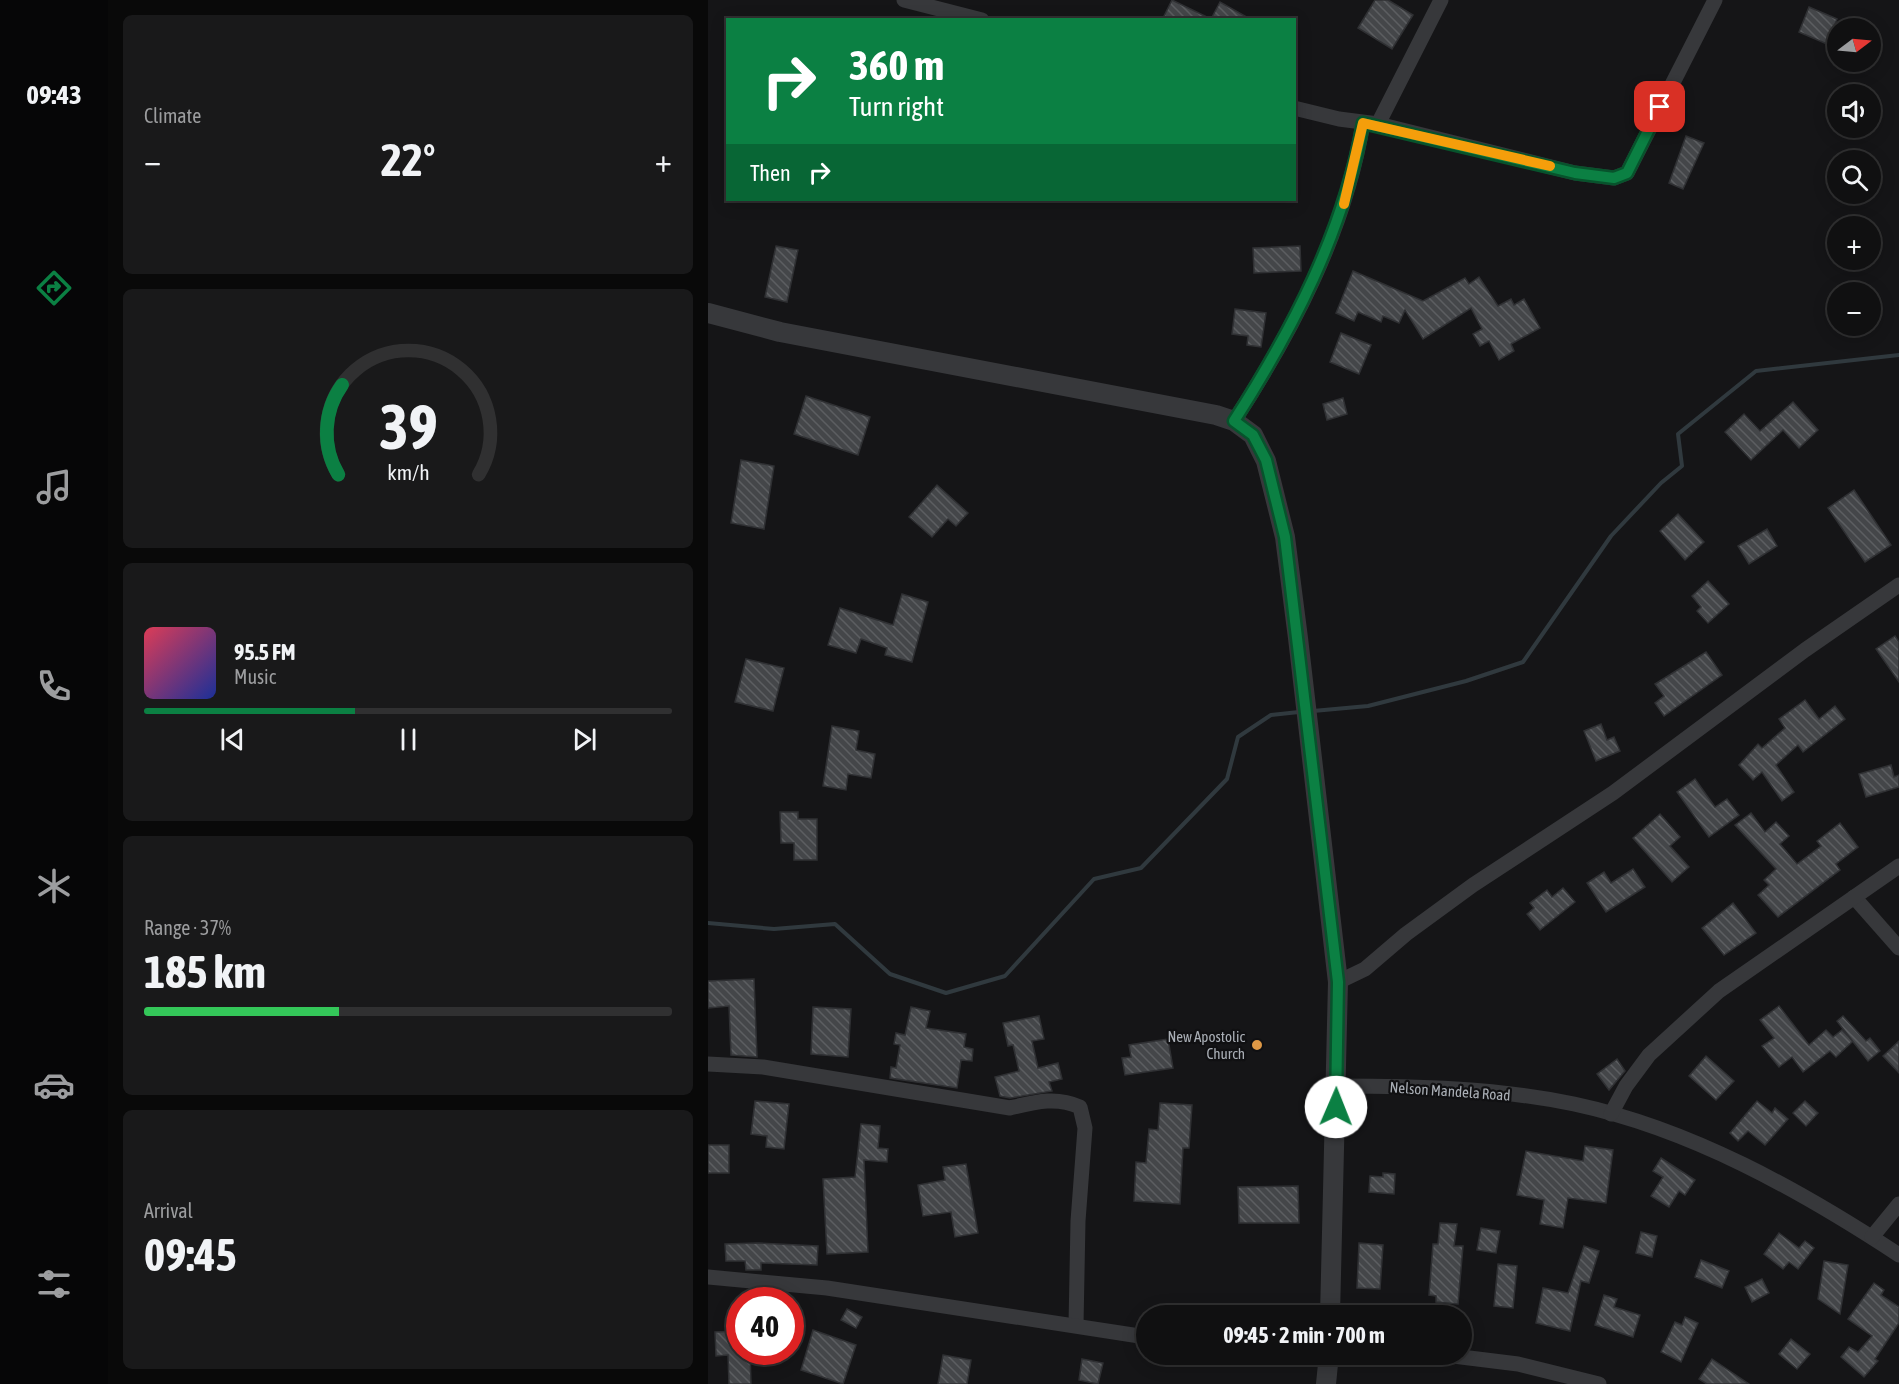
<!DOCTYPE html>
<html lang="en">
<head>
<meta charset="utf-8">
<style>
	body { margin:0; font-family:"Asap Condensed",sans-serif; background:#19191a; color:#f1f3f6; height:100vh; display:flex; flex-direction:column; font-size:22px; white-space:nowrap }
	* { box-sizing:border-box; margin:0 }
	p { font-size:20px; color:#9c9d9f }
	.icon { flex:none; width:33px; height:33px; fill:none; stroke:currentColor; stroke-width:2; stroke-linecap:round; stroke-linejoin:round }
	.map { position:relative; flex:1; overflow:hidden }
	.panel { display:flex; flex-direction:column; gap:15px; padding:15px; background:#090909; width:600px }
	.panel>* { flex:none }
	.top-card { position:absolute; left:18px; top:18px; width:570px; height:183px; border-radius:0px; box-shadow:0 3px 15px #0003,0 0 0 2px #303031; background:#0b8043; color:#fff; overflow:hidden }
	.needle { width:39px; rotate:74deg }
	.fabs { position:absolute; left:1119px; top:18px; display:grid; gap:12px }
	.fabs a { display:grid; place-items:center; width:54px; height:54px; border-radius:50%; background:#101011; box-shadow:0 3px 15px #0003,0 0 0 2px #303031; font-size:30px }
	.speed { position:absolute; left:18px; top:1287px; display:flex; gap:12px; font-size:30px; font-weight:700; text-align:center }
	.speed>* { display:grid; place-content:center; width:78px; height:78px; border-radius:50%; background:#101011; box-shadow:0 3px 15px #0003,0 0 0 2px #303031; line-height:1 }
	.speed .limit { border:9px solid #d22; background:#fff; color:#111 }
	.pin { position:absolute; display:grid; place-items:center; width:51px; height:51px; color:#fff; margin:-26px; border-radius:12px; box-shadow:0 3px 9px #0006 }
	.me { position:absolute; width:66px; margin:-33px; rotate:1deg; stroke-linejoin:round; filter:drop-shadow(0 0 4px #0008) }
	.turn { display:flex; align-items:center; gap:21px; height:126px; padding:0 24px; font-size:27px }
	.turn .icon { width:78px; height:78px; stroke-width:2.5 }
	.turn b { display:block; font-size:42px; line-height:51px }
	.then { display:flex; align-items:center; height:57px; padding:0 24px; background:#0003; gap:12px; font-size:22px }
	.big { font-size:45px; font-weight:700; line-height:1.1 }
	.panel .tile { flex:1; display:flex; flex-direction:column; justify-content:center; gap:9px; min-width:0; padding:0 21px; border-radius:9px; background:#19191a }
	.panel .dial { align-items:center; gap:0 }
	.dial svg { height:156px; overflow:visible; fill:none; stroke:#303031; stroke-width:7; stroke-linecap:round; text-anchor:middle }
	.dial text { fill:#f1f3f6; stroke:none }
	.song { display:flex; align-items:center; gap:18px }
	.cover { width:72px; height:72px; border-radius:9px; background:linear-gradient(135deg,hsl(350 70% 55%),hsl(230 70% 35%)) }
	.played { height:6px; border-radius:3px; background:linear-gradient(90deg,#0b8043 40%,#303031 40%) }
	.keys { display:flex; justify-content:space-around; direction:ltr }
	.heat { display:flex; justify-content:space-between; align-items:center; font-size:33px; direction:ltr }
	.charge { height:9px; border-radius:4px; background:linear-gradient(90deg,#34c759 37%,#303031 0) }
	.trip { position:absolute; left:428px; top:1305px; width:336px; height:60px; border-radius:30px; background:#101011; box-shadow:0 3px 15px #0003,0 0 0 2px #303031; font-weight:700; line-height:60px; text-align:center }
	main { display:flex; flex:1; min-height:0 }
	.tab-bar { display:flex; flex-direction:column; width:108px; justify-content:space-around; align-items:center; background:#060607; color:#9c9d9f }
	.tab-bar .icon { width:42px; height:42px }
	.tab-bar .active { color:#0b8043 }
	.tab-bar b { font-size:27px; color:#f1f3f6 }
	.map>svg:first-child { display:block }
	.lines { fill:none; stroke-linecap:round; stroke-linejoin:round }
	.stream { stroke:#30393e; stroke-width:4 }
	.building { fill:url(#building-back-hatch); stroke:#2f3033; stroke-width:1.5 }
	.minor { stroke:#37383b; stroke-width:15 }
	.tertiary { stroke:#37383b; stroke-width:20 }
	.route-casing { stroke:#07532c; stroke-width:15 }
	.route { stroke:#0b8043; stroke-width:10 }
	.slow { stroke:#f59e0b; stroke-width:10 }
	.poi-dot { fill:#de9846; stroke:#101012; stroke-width:2 }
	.labels { text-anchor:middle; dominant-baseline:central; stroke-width:4.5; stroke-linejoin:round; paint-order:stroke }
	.poi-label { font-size:15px; fill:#a9aeb5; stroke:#101012; text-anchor:end }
	.street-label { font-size:15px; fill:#a9aeb5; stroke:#101012 }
</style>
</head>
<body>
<main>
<nav class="tab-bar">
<b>09:43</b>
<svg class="icon active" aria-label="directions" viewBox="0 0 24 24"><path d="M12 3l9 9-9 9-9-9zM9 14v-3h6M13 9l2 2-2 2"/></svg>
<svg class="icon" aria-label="music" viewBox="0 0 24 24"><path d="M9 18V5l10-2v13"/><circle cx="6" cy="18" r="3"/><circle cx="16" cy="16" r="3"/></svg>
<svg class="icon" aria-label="phone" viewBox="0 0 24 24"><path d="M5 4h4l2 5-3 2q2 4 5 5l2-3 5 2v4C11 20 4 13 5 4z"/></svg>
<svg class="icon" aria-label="climate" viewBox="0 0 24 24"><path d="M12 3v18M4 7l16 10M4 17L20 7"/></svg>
<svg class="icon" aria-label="car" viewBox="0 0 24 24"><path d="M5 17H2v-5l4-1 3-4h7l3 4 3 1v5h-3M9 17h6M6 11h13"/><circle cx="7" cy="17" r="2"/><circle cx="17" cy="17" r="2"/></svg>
<svg class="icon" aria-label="filters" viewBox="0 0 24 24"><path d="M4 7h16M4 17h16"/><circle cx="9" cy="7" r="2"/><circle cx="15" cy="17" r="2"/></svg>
</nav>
<section class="panel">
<div class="tile"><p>Climate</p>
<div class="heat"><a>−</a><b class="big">22°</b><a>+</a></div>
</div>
<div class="tile dial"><svg viewBox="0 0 100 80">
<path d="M14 69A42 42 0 1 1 86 69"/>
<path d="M14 69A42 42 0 0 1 16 23" stroke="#0b8043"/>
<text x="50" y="56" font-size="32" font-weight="700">39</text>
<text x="50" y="72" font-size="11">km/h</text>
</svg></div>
<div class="tile">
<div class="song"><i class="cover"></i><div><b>95.5 FM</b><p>Music</p></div></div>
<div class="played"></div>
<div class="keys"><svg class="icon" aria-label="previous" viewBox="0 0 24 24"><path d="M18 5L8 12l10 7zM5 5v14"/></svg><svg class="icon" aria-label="pause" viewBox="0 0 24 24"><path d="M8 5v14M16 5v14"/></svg><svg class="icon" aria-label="next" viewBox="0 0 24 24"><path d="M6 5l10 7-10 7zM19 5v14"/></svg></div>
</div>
<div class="tile"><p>Range · 37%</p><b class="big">185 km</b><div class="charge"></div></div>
<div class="tile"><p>Arrival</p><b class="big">09:45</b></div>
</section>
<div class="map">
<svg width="1191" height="1384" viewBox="0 0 1191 1384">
	<defs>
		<pattern id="building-back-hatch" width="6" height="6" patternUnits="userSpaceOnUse" patternTransform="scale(1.5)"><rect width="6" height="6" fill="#444649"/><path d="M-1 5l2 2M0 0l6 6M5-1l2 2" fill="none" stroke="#5c5e61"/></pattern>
	</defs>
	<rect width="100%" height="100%" fill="#151517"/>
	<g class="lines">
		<g class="stream">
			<path d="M 605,711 L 660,706 L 758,681 L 815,662 L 903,536 L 953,483 L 974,466 L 970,434 L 1048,371 L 1191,355"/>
			<path d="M 0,923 L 66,929 L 127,924 L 182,974 L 238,993 L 297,976 L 386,879 L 433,868 L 519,779 L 530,737 L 563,715 L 591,712"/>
		</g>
	</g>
	<g class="building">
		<path d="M 464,0 L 503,19 L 512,2 L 544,20 L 454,20 Z"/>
		<path d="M 667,0 L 680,0 L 705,15 L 684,49 L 650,28 Z"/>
		<path d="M 1101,7 L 1129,19 L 1119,44 L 1091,32 Z"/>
		<path d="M 978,136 L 996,143 L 975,189 L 961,183 Z"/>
		<path d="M 68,246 L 90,250 L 79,302 L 57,297 Z"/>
		<path d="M 592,246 L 593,271 L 546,273 L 545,248 Z"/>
		<path d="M 645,271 L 715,301 L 757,278 L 761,284 L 771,277 L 790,306 L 803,299 L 806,305 L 816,299 L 832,328 L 803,344 L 806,351 L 791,360 L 781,341 L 772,346 L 765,334 L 774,329 L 763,308 L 715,339 L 697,310 L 691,323 L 675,316 L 673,322 L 650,312 L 646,321 L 628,313 Z"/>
		<path d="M 527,309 L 558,313 L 553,347 L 539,345 L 540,336 L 524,334 Z"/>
		<path d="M 633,333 L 663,345 L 651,374 L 622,362 Z"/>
		<path d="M 98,396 L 162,417 L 150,455 L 86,434 Z"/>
		<path d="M 635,398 L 639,414 L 619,420 L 615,404 Z"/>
		<path d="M 1085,402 L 1110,430 L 1091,448 L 1075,430 L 1043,460 L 1017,432 L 1036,414 L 1052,431 Z"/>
		<path d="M 33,460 L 66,466 L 56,529 L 23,523 Z"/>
		<path d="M 229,485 L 260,513 L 248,526 L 240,519 L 224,537 L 201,517 Z"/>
		<path d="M 1146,490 L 1183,545 L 1157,562 L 1120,508 Z"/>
		<path d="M 970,514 L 996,542 L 977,560 L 952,531 Z"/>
		<path d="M 1059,529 L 1069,546 L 1041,564 L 1030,546 Z"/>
		<path d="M 1000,581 L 1021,604 L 1000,623 L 989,611 L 993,607 L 984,596 Z"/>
		<path d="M 194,594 L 220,602 L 204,662 L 177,655 L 179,648 L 153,639 L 148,653 L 120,645 L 132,608 L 185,625 Z"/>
		<path d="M 1187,636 L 1191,642 L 1191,682 L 1168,649 Z"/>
		<path d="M 998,652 L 1014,675 L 956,716 L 947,703 L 956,696 L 947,684 Z"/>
		<path d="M 38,659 L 76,668 L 65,711 L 27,702 Z"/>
		<path d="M 1097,700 L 1111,719 L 1127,706 L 1137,719 L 1095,752 L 1090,745 L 1068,765 L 1086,792 L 1074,801 L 1054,772 L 1045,780 L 1031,765 L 1050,744 L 1054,748 L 1077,728 L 1071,719 Z"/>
		<path d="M 893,724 L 899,740 L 906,737 L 912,751 L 888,761 L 876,731 Z"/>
		<path d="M 124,726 L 151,731 L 148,750 L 167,754 L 163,778 L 140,774 L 138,790 L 115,786 Z"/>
		<path d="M 1183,765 L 1186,777 L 1191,775 L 1191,787 L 1158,797 L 1151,774 Z"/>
		<path d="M 987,779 L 1007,807 L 1019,799 L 1031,815 L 1001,837 L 969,792 Z"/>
		<path d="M 72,812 L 90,812 L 90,819 L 109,819 L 109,860 L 86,860 L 86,843 L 73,843 Z"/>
		<path d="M 1043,813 L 1057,832 L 1068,822 L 1081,836 L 1072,844 L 1089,864 L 1113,846 L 1109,841 L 1132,823 L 1150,847 L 1128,864 L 1132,870 L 1070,917 L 1050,895 L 1061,885 L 1056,880 L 1068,869 L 1027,825 Z"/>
		<path d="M 952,814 L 972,837 L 962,846 L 981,867 L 964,882 L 925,838 Z"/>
		<path d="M 925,869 L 937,887 L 898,912 L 879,883 L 896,872 L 903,883 Z"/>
		<path d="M 855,888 L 867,902 L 832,930 L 819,914 L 826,908 L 822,903 L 839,890 L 844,897 Z"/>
		<path d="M 1025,903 L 1048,933 L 1016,955 L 994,928 Z"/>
		<path d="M 46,979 L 49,1057 L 23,1055 L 21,1006 L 0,1008 L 0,981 Z"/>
		<path d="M 1071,1006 L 1101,1045 L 1118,1030 L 1125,1037 L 1134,1030 L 1145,1041 L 1128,1057 L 1122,1051 L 1095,1072 L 1084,1057 L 1071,1067 L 1054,1046 L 1066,1038 L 1052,1020 Z"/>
		<path d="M 105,1007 L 143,1009 L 140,1057 L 103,1054 Z"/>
		<path d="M 203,1007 L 222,1011 L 218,1028 L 258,1034 L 256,1047 L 265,1049 L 264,1061 L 253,1060 L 249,1088 L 182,1078 L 183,1067 L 188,1068 L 192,1045 L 186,1044 L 188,1033 L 197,1035 Z"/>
		<path d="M 331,1016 L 336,1039 L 324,1041 L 330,1068 L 350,1063 L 354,1079 L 341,1082 L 344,1091 L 302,1098 L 292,1096 L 287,1077 L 311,1071 L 305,1045 L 300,1046 L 295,1023 Z"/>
		<path d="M 1135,1016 L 1158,1041 L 1162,1038 L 1172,1051 L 1160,1061 L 1129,1021 Z"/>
		<path d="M 460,1039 L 465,1068 L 417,1075 L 414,1058 L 423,1057 L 421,1045 Z"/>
		<path d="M 1191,1041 L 1191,1073 L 1175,1056 Z"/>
		<path d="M 998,1056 L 1026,1081 L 1008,1100 L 981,1076 Z"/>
		<path d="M 909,1059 L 917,1071 L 901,1090 L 889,1074 Z"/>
		<path d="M 47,1101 L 81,1104 L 76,1149 L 58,1147 L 59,1136 L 43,1134 Z"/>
		<path d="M 1049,1101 L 1064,1113 L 1067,1108 L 1080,1119 L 1057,1145 L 1040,1131 L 1030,1141 L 1022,1133 Z"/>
		<path d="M 1097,1101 L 1110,1113 L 1098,1126 L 1085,1113 Z"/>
		<path d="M 452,1103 L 484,1105 L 481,1148 L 475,1148 L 472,1204 L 426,1201 L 428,1162 L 438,1163 L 441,1129 L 450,1130 Z"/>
		<path d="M 153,1124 L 172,1126 L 170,1148 L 180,1149 L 179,1162 L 156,1160 L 160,1252 L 119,1254 L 115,1179 L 147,1177 Z"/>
		<rect x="0" y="1145" width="21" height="28"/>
		<path d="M 877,1146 L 905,1150 L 898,1203 L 860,1198 L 855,1228 L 832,1224 L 836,1200 L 809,1195 L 818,1151 L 875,1161 Z"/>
		<path d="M 953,1158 L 987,1180 L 977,1195 L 971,1191 L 961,1207 L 943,1196 L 955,1177 L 945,1171 Z"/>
		<path d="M 258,1164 L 270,1233 L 247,1237 L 243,1212 L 215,1216 L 210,1185 L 237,1180 L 235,1167 Z"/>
		<path d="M 675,1173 L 687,1174 L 686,1194 L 661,1192 L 662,1176 L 675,1177 Z"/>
		<path d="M 590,1186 L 591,1223 L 531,1223 L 530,1187 Z"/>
		<path d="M 732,1223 L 749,1224 L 746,1246 L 755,1246 L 750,1304 L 728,1302 L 728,1296 L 721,1295 L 725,1244 L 730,1244 Z"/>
		<path d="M 773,1228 L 792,1231 L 788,1253 L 769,1250 Z"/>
		<path d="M 933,1232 L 949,1236 L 944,1257 L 928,1253 Z"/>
		<path d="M 1071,1233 L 1091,1248 L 1097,1241 L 1106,1248 L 1090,1269 L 1081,1262 L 1075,1269 L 1056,1254 Z"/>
		<path d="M 50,1243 L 110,1246 L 109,1265 L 53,1263 L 53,1270 L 38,1270 L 37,1261 L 18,1261 L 17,1244 Z"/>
		<path d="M 651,1243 L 675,1245 L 672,1289 L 649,1288 Z"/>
		<path d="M 876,1246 L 891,1251 L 881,1283 L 873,1281 L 862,1331 L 828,1323 L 835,1288 L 860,1293 Z"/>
		<path d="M 993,1260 L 1021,1271 L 1014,1288 L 987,1277 Z"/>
		<path d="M 1116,1261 L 1140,1265 L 1132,1314 L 1110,1299 Z"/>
		<path d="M 790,1264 L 809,1266 L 805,1308 L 786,1306 Z"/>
		<path d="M 1054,1279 L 1061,1293 L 1044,1302 L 1037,1287 Z"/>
		<path d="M 1166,1283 L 1176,1290 L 1173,1295 L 1191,1307 L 1191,1323 L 1167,1359 L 1170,1361 L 1156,1377 L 1133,1357 L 1141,1347 L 1150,1352 L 1164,1336 L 1140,1319 Z"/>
		<path d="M 896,1295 L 909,1299 L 906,1307 L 932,1315 L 925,1337 L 887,1325 Z"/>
		<path d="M 139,1309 L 154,1317 L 148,1328 L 133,1320 Z"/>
		<path d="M 977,1317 L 990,1323 L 973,1362 L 953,1352 L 967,1322 L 974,1325 Z"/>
		<path d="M 105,1330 L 148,1345 L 135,1384 L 93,1370 Z"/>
		<path d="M 32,1331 L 32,1352 L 42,1352 L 43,1384 L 21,1384 L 20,1355 L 8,1356 L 7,1332 Z"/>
		<path d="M 1083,1339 L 1102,1354 L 1089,1369 L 1071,1354 Z"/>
		<path d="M 235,1355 L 263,1360 L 259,1384 L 230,1384 Z"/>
		<path d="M 374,1359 L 395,1363 L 390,1384 L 371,1380 Z"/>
		<path d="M 1004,1359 L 1041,1384 L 999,1384 L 991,1379 Z"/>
	</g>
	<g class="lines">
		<g class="minor">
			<path d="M 196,0 L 274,20"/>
			<path d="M 586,108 L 631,119 L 670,124 L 867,173 L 906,178 L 919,173 L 1007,0"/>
			<path d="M 670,124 L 733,0"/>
			<path d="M 526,421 C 585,330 637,231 655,123"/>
			<path d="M 1146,897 L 1191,948"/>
			<path d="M 630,982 L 657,969 L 698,934 L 765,885 L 905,793 L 1097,650 L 1191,585"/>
			<path d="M 0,1064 L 55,1067 L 302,1108 C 327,1102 348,1096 372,1107 L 377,1128 L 370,1221 L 368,1325"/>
			<path d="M 629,1086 C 708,1086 789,1088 866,1104 C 983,1129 1092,1190 1191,1255"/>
			<path d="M 903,1114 L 918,1086 L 941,1055 L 1011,991 L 1191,866"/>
			<path d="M 1164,1237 L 1191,1204"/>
			<path d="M 0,1277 L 119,1288 L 438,1337"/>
			<path d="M 729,1354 L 810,1364 L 891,1384"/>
		</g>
		<g class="tertiary">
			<path d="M 0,313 L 72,332 L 508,415 L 526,421 L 545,435 L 558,461 L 577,537 L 590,638 L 630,982 L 622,1316"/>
			<path d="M 618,1384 L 621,1354"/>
		</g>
	</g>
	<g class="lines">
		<g class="route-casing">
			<path id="route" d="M 628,1107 L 630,982 L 577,537 L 558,460 L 545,435 L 526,421 C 585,329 636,231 655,123 L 867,173 L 906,178 L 919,173 L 952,107"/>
		</g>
		<use href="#route" class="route"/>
		<path class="slow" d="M 636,204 L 655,123 L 842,166"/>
	</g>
	<circle class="poi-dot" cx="549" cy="1045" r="6"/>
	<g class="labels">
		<g class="poi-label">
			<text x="537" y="1036">New Apostolic<tspan x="537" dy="17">Church</tspan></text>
		</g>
		<g class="street-label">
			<text transform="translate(742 1091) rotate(4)">Nelson Mandela Road</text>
		</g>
	</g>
</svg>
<div class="fabs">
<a><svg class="needle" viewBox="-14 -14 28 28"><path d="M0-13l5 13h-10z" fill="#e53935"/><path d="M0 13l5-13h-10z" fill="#9c9d9f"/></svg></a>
<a><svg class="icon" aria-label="sound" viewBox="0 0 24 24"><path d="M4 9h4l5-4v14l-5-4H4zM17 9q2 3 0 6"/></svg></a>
<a><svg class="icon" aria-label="search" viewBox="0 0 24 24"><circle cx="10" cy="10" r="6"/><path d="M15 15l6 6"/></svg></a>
<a>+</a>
<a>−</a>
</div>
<div class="speed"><div class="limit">40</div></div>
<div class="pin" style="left:952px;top:107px;background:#d93025"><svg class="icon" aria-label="arrive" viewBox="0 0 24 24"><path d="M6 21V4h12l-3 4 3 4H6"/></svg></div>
<svg class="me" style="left:628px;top:1107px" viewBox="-20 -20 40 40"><circle r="19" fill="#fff"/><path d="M0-13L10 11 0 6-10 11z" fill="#0b8043"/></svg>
<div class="trip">09:45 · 2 min · 700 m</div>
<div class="top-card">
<div class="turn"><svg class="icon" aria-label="right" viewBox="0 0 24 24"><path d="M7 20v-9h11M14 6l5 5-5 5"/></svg><div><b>360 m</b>Turn right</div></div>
<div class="then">Then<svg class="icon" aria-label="right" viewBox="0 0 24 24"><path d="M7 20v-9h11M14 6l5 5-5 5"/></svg></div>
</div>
</div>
</main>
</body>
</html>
